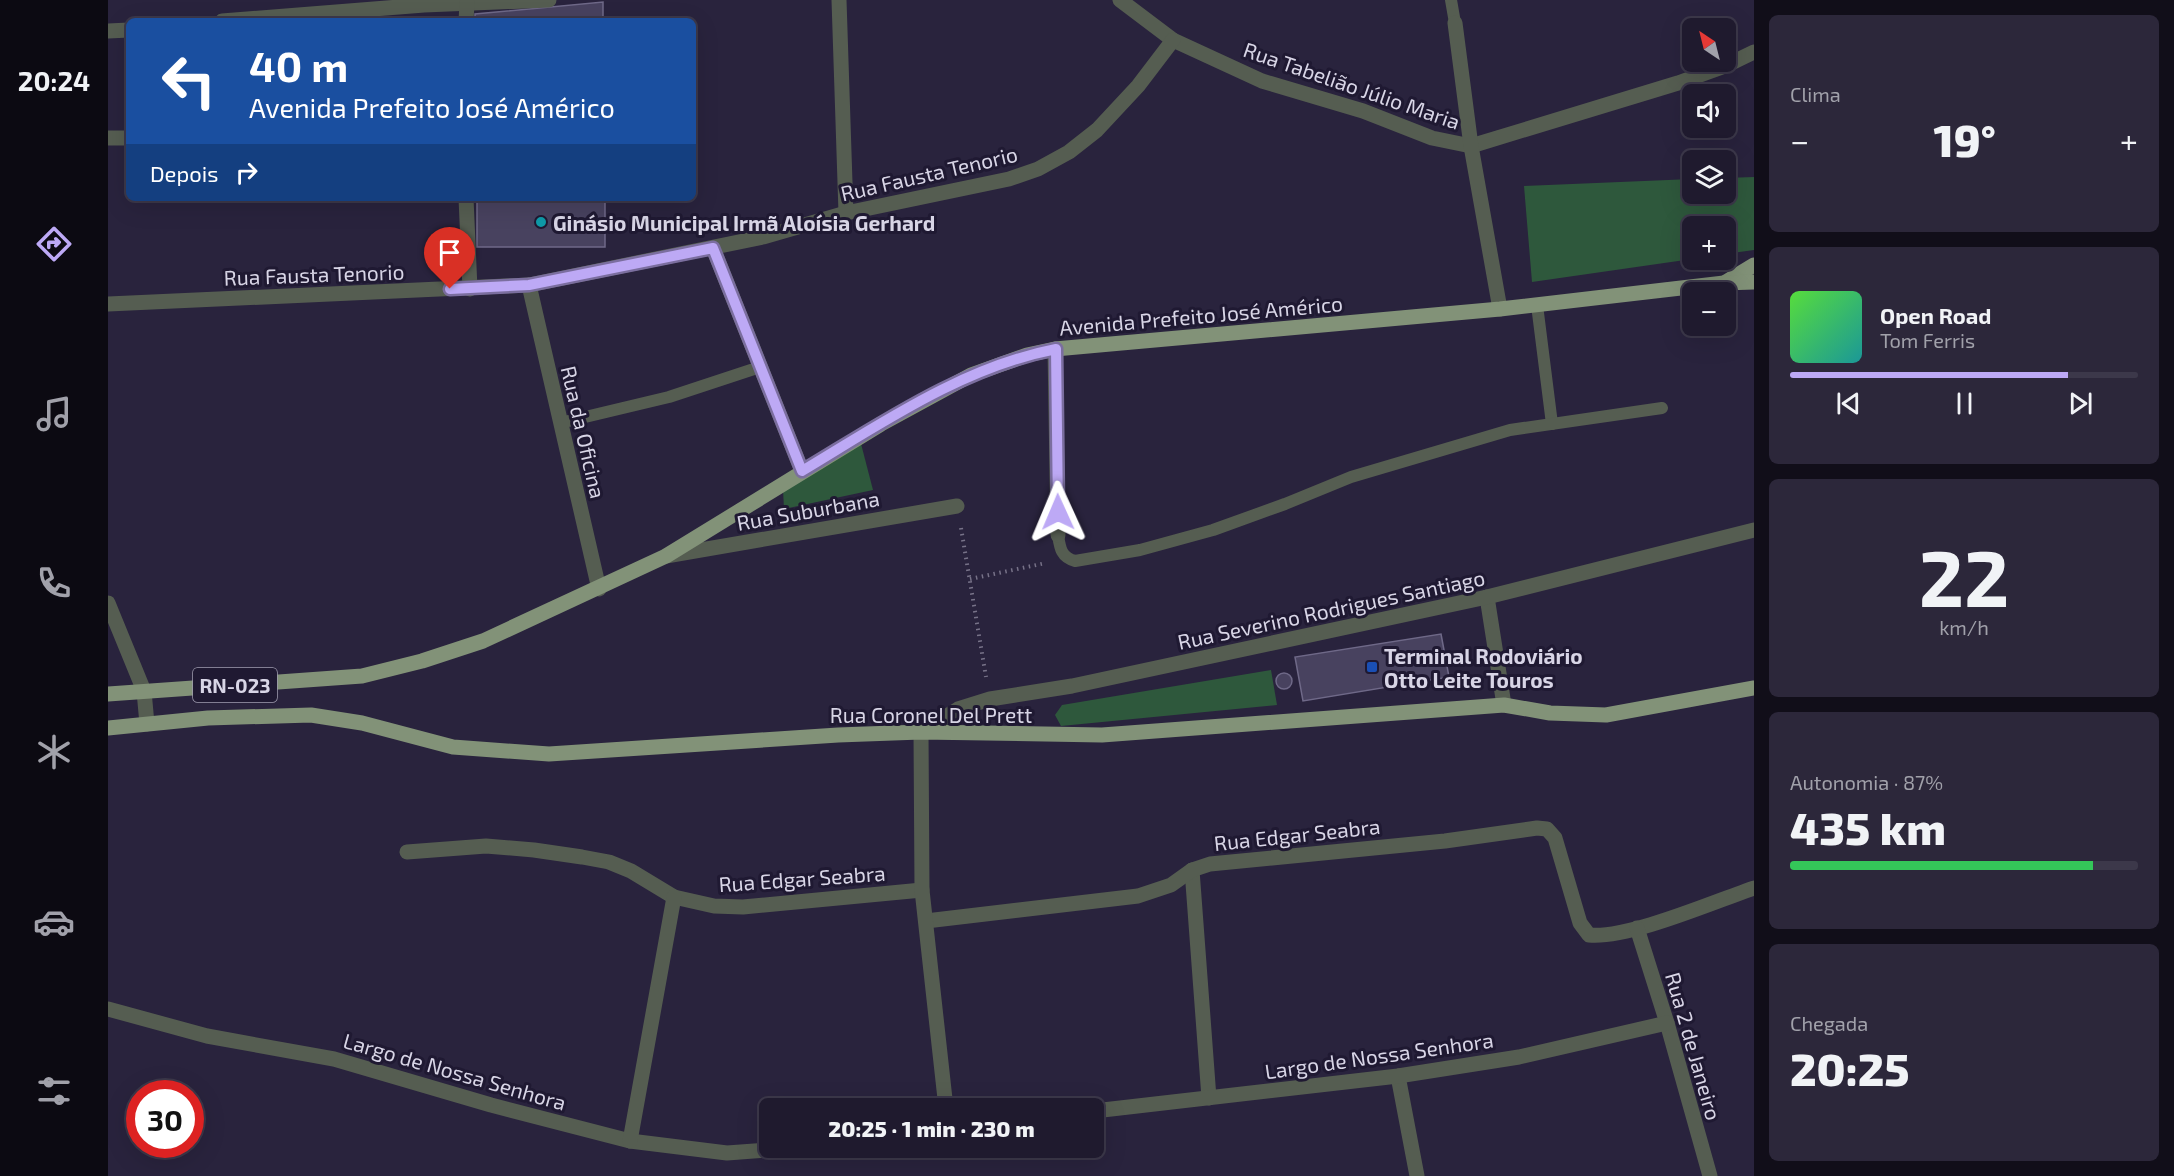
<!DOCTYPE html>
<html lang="pt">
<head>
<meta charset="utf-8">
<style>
	body { margin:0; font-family:"Exo 2",sans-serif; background:#2c273a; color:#f1f3f6; height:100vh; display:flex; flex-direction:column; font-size:22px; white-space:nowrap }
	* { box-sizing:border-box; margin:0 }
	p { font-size:20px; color:#a1a1aa }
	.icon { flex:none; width:33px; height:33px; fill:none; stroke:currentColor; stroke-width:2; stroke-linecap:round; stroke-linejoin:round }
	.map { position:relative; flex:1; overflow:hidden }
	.sheet { display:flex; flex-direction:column; gap:15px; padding:15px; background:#110e19; width:420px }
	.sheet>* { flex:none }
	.top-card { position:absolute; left:18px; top:18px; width:570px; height:183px; border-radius:9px; box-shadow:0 6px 24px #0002,0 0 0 2px #3c384a; background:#1a4fa0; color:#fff; overflow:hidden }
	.needle { width:39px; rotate:325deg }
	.buttons { position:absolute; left:1574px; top:18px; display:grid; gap:12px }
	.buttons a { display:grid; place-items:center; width:54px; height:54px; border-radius:9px; background:#1f1a2e; box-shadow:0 6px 24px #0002,0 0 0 2px #3c384a; font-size:30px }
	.speed { position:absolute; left:18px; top:1080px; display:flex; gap:12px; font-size:30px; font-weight:700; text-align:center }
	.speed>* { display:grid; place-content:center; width:78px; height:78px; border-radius:50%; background:#1f1a2e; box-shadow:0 6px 24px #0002,0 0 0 2px #3c384a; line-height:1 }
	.speed .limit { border:9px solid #d22; background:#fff; color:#111 }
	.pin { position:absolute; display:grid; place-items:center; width:51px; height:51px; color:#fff; margin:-62px -26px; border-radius:50% 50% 50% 0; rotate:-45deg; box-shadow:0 0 6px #0007 }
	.pin .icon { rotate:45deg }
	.me { position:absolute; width:66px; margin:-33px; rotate:359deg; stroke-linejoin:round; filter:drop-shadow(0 0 4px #0008) }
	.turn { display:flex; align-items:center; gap:21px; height:126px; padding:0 24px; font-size:27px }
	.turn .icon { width:78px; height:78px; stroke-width:2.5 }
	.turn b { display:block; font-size:42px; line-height:51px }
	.then { display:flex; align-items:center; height:57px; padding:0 24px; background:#0003; gap:12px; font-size:22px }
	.big { font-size:45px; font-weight:800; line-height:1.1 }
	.sheet .card { flex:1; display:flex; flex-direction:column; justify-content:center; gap:9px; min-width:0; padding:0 21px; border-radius:9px; background:#2c273a }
	.sheet .dial { align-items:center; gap:0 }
	.dial b { font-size:78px; line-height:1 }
	.song { display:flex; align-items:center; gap:18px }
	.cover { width:72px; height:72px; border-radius:9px; background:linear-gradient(135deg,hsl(110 70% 55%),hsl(180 70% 35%)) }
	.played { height:6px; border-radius:3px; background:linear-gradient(90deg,#bda9f5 80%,#3c384a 80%) }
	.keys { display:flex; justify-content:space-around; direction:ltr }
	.heat { display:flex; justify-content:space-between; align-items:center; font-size:33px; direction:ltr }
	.charge { height:9px; border-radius:4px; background:linear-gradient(90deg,#34c759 87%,#3c384a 0) }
	.trip { position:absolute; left:651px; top:1098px; width:345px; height:60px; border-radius:9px; background:#1f1a2e; box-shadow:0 6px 24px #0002,0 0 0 2px #3c384a; font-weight:800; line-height:60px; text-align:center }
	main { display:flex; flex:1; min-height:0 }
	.menu { display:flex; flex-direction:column; width:108px; justify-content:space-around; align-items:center; background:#0c0a12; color:#a1a1aa }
	.menu .icon { width:42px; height:42px }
	.menu .on { color:#bda9f5 }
	.menu b { font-size:27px; color:#f1f3f6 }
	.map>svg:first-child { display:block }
	.green { fill:#2e583c }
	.building { fill:#48425f; stroke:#6f6988; stroke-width:1.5 }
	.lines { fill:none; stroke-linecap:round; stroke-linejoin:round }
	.path { stroke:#777288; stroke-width:4; stroke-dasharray:1.5 4.5; stroke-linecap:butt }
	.service { stroke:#555d51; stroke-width:12 }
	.minor { stroke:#555d51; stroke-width:15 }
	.primary { stroke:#829278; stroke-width:15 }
	.route-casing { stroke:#7b6e9f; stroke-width:15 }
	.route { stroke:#bda9f5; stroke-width:10 }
	.culture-dot { fill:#0f9aa8; stroke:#1f1932; stroke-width:2 }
	.transit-dot { fill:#1a4fb4; stroke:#1f1932; stroke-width:2 }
	.labels { text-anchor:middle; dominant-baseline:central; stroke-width:6; stroke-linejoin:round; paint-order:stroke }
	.shield { fill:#1f1932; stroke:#a09db0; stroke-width:1.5 }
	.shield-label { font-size:20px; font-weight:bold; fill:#d8d5e6 }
	.street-label { font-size:21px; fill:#d8d5e6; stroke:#1f1932 }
	.poi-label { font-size:21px; font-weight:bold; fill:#d8d5e6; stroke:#1f1932; text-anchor:start }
</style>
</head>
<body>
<main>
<nav class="menu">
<b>20:24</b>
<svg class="icon on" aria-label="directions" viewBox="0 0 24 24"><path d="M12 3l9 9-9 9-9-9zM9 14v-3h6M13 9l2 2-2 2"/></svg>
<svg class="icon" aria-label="music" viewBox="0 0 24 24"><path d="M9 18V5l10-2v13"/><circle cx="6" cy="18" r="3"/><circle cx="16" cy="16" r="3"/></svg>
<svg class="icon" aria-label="phone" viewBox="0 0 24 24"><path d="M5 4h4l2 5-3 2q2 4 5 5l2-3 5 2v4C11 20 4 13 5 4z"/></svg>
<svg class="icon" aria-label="climate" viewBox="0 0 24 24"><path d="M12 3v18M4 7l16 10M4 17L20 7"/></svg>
<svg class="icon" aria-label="car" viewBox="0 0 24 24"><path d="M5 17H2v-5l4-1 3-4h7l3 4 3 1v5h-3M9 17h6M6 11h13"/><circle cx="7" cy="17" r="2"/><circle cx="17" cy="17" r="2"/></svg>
<svg class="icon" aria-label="filters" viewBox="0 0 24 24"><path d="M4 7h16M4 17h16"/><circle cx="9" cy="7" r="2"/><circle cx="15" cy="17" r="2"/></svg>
</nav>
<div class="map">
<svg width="1646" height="1176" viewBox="0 0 1646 1176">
	<rect width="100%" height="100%" fill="#29233d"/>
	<g class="green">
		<path d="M 1646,177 L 1646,250 L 1617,254 L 1617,226 L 1584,226 L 1584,259 L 1424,282 L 1416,186 L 1584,179 L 1584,194 L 1617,194 L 1617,178 Z"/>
		<path d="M 751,436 L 765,490 L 676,509 L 675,489 Z"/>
		<path d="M 1163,670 L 1169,705 L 953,726 L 947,715 L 954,705 Z"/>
	</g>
	<g class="building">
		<path d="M 495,2 L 495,21 L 367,21 L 367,14 Z"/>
		<rect x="369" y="198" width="128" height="49"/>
		<path d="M 1333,634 L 1341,677 L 1195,701 L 1187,657 Z"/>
		<circle cx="1176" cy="681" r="8"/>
	</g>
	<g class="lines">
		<g class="path">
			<path d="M 853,528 L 878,677"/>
			<path d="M 862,579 L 938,563"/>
		</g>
		<g class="service">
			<path d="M 1343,0 L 1347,23"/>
			<path d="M 1429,305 L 1444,424"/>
			<path d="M 452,423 L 561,397 L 652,367"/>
			<path d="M 950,535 C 952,548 953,557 967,561 L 1032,550 L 1105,530 L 1177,504 L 1243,477 L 1402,430 L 1554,408"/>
		</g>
		<g class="minor">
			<path d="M 731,0 L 738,213"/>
			<path d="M 1012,0 L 1065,40 L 1154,81 L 1255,111 L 1324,138 L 1363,146 L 1570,83 L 1617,66 L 1646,52"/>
			<path d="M 114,21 L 316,5 L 441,0"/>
			<path d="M 358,21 L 359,3"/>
			<path d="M 1347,23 L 1363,146 L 1392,309"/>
			<path d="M 0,31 L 21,30"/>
			<path d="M 0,138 L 21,138"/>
			<path d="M 358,198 L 362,289"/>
			<path d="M 605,248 L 694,471"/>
			<path d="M 421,285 L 491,589"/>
			<path d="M 0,304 L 421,285 L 655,237 L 738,213 L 901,179 L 930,169 L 961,152 L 989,130 L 1030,86 L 1065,40"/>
			<path d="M 947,349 L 950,535"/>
			<path d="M 558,556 L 849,506"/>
			<path d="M 1379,597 L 1396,705"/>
			<path d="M 0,603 L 36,691 L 39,724"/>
			<path d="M 299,852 L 378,846 L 426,850 L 474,857 L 501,862 L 523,871 L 566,897 L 606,906 L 635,907 L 814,890"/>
			<path d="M 1084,870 L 1101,1098"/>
			<path d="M 818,921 L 1030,896 L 1063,885 L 1084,870 L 1102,864 L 1337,841 L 1429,828 L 1439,829 L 1447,838 L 1472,923 L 1481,935 C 1520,939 1605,902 1646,888"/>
			<path d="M 1529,928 L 1559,1023 L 1602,1176"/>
			<path d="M 0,1009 L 99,1036 L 226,1059 L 383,1105 L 522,1141 L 619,1153 L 685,1148"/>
			<path d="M 1290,1076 L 1309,1176"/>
			<path d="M 838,1108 L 814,890 L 813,732 L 850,709 L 882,699 L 964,686 L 1379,597 L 1646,530"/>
			<path d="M 986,1111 L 1290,1076 L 1411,1057 L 1559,1023"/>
			<path d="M 522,1141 L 566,897"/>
		</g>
		<g class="primary">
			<path d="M 1618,282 L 1646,265"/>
			<path d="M 0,694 L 254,676 L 314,661 L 375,641 L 558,556 L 773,424 L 863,375 L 919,355 L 947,349 L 1392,309 L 1616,283 L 1646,282"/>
			<path d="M 0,728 L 100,718 L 203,715 L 254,723 L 345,747 L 441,754 L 730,735 L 813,732 L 994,735 L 1396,705 L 1442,713 L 1498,715 L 1646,688"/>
		</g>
	</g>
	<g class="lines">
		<g class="route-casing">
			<path id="route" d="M 342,289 L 421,285 L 605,248 L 694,471 C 774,423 855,367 948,349 L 950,512"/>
		</g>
		<use href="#route" class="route"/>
	</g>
	<circle class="culture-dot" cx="433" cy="222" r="6"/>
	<rect class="transit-dot" x="1258" y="661" width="12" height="12" rx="3"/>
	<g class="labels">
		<rect class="shield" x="85" y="668" width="84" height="34" rx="4.5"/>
		<g class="shield-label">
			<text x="127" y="685">RN-023</text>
		</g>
		<g class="street-label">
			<text transform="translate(1244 85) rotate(19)">Rua Tabelião Júlio Maria</text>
			<text transform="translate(821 173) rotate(-13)">Rua Fausta Tenorio</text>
			<text transform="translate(206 274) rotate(-2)">Rua Fausta Tenorio</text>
			<text transform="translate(1093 315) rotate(-5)">Avenida Prefeito José Américo</text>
			<text transform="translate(476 432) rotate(77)">Rua da Oficina</text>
			<text transform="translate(700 510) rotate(-10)">Rua Suburbana</text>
			<text transform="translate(1223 609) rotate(-12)">Rua Severino Rodrigues Santiago</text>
			<text x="823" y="714">Rua Coronel Del Prett</text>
			<text transform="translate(1189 834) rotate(-6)">Rua Edgar Seabra</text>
			<text transform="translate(694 878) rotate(-4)">Rua Edgar Seabra</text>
			<text transform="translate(1586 1046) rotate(74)">Rua 2 de Janeiro</text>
			<text transform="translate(1271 1055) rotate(-8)">Largo de Nossa Senhora</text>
			<text transform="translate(347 1071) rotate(16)">Largo de Nossa Senhora</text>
		</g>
		<g class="poi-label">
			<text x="445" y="222">Ginásio Municipal Irmã Aloísia Gerhard</text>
			<text x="1276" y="655">Terminal Rodoviário<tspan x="1276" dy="24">Otto Leite Touros</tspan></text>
		</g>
	</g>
</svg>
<div class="buttons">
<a><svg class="needle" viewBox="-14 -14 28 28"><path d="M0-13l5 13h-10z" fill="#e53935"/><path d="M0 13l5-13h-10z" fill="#a1a1aa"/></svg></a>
<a><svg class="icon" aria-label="sound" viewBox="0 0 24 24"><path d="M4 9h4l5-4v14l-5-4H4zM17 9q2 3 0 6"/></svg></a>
<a><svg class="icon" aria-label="layers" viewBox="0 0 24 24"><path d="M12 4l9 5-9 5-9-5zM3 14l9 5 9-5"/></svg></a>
<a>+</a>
<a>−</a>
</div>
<div class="speed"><div class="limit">30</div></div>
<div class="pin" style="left:342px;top:289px;background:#d93025"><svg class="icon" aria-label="arrive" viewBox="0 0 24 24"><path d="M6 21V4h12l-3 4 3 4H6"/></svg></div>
<svg class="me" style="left:950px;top:512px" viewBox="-20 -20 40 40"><path d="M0-17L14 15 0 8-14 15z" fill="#bda9f5" stroke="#fff" stroke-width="4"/></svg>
<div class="trip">20:25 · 1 min · 230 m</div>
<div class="top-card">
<div class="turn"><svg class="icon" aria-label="left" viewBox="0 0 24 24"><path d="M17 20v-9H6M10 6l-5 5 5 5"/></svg><div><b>40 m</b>Avenida Prefeito José Américo</div></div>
<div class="then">Depois<svg class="icon" aria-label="right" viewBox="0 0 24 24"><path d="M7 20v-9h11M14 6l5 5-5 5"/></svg></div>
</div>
</div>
<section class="sheet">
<div class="card"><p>Clima</p>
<div class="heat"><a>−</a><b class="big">19°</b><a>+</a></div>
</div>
<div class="card">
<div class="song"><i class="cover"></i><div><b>Open Road</b><p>Tom Ferris</p></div></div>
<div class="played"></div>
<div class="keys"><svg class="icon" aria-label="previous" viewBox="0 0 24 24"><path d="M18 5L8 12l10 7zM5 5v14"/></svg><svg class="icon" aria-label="pause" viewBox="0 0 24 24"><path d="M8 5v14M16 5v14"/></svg><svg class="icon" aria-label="next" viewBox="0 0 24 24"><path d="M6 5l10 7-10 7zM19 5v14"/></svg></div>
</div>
<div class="card dial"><b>22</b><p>km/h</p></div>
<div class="card"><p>Autonomia · 87%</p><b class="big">435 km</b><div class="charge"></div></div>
<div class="card"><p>Chegada</p><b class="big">20:25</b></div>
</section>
</main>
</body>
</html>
